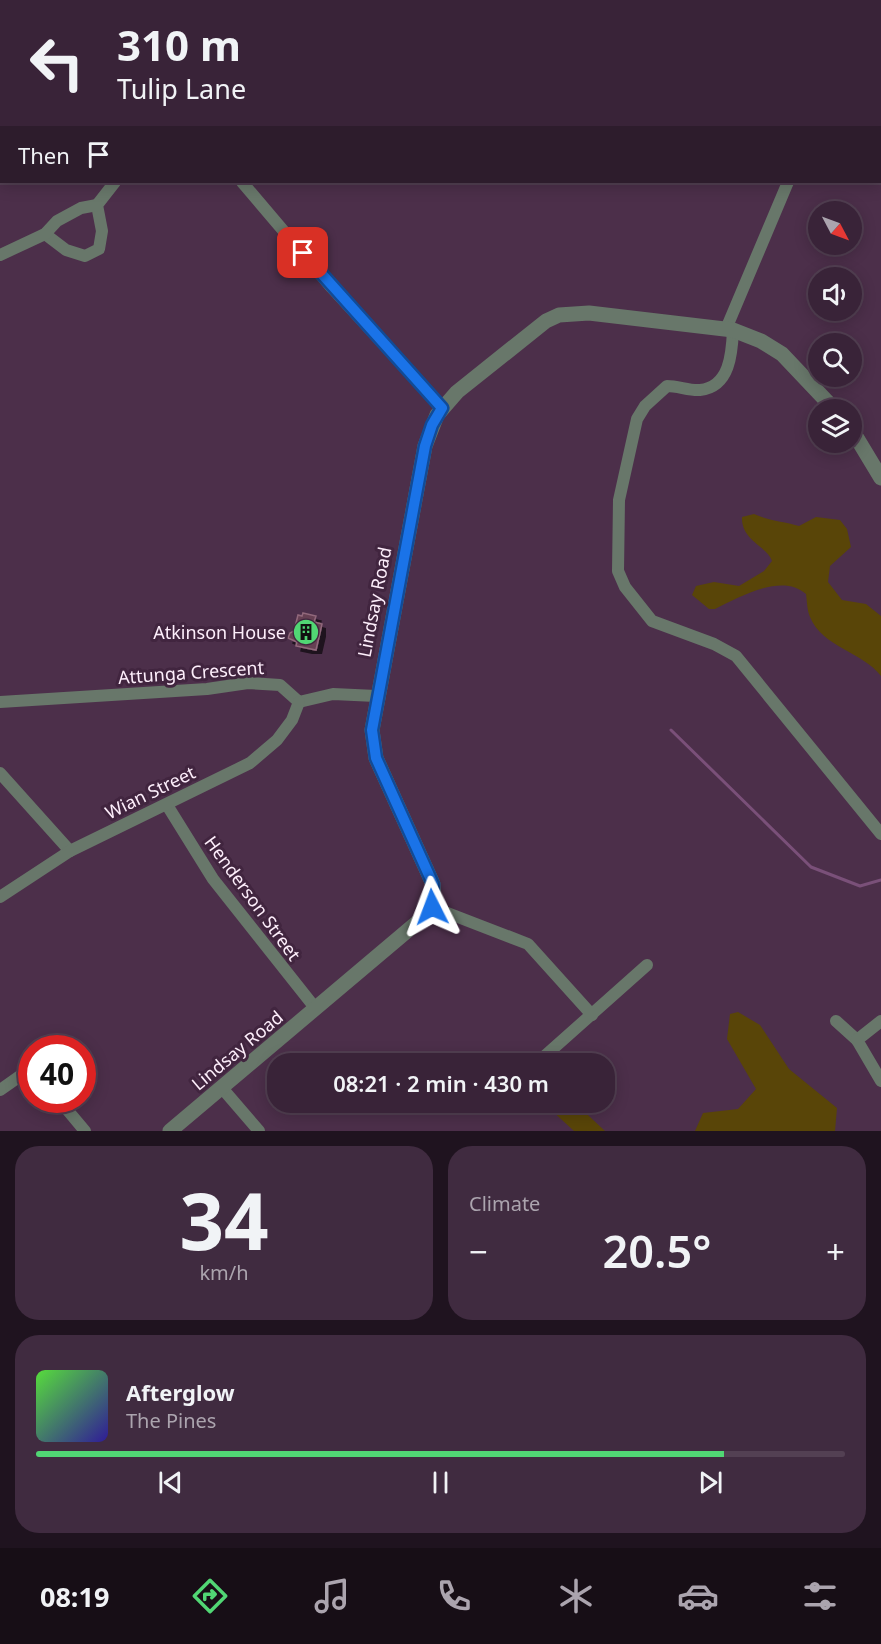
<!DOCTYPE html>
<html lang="en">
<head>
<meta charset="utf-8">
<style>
	body { margin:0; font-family:"Noto Sans",sans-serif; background:#402b40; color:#f1f3f6; height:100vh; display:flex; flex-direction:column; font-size:22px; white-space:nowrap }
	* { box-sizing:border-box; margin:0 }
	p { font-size:20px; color:#aba4ae }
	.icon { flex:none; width:33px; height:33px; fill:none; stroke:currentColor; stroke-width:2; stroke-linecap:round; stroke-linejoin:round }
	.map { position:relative; height:1131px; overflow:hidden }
	.drawer { display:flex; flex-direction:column; gap:15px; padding:15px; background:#1f131f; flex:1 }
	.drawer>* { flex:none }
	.banner { position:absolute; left:0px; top:0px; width:882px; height:183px; box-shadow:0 3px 15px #0003,0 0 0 2px #534053; background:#392338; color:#f1f3f6; overflow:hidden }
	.needle { width:39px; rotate:131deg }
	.controls { position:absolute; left:808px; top:201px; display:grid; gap:12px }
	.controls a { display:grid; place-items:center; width:54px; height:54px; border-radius:50%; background:#392338; box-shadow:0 3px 15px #0003,0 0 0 2px #534053; font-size:30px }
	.speed { position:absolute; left:18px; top:1035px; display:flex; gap:12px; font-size:30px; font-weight:700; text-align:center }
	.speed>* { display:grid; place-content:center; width:78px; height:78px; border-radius:50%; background:#392338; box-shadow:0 3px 15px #0003,0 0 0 2px #534053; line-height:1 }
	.speed .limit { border:9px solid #d22; background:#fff; color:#111 }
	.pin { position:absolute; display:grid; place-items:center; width:51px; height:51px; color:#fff; margin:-26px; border-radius:12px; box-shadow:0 3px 9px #0006 }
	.me { position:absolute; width:66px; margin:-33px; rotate:357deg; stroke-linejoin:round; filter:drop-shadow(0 0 4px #0008) }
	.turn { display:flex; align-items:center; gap:21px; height:126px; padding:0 18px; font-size:27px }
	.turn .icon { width:78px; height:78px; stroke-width:2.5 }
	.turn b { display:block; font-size:42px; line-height:51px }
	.then { display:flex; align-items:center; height:57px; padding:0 18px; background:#0003; gap:12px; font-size:22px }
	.big { font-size:45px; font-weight:600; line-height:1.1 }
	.drawer .tile { flex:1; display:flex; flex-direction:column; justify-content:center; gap:9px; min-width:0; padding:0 21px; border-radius:24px; background:#402b40 }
	.drawer .dial { align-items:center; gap:0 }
	.dial b { font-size:78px; line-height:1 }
	.song { display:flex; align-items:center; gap:18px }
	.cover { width:72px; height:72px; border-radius:9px; background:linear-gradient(135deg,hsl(110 70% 55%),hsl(250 70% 35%)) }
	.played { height:6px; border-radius:3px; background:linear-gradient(90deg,#51d674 85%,#534053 85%) }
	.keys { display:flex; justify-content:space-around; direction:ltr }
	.heat { display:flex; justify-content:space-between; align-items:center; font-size:33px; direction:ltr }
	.drawer .tiles { flex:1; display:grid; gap:15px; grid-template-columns:1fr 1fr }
	.tile:last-child { grid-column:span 2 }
	.trip { position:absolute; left:267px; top:1053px; width:348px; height:60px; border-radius:24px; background:#392338; box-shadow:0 3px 15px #0003,0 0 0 2px #534053; font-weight:600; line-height:60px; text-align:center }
	.tabs { display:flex; height:96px; justify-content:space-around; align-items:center; background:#170e16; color:#aba4ae }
	.tabs .icon { width:42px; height:42px }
	.tabs .active { color:#51d674 }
	.tabs b { font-size:27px; color:#f1f3f6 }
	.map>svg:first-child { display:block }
	.green { fill:#594508 }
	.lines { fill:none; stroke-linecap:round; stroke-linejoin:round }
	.stream { stroke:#7a5079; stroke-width:3 }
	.building { fill:#664053; stroke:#91687b; stroke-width:1.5; filter:url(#shadow) }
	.minor { stroke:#68776a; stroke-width:12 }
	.tertiary { stroke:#68776a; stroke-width:15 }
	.route-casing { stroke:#114b97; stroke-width:15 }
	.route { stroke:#1a73e8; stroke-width:10 }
	.labels { text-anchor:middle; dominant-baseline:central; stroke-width:6; stroke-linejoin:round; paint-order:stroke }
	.street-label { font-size:18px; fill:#fdeefb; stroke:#41253f }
	.poi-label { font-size:18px; fill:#fdeefb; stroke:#41253f; text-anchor:end }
</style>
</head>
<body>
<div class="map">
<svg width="881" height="1131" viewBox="0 0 881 1131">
	<defs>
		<filter id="shadow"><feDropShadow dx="5" dy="5" stdDeviation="0" flood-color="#0009"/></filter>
	</defs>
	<rect width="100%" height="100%" fill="#4c2f4a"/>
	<g class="green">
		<path d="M 754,514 C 769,521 783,521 799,526 L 816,517 L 840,520 L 847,529 L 851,547 L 830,566 L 828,582 L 842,600 L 866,604 L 881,616 L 881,676 C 863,652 822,647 810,617 C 807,610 807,601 806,594 C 782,572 738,598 715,609 L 709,609 L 692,595 L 696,586 L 714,582 L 739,586 L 764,571 L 772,561 C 767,546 741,541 742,517 Z"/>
		<path d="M 738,1012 L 760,1025 L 789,1069 L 837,1108 L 835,1131 L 695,1131 L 703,1113 L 738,1109 L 756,1089 L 727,1039 L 730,1014 Z"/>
		<path d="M 547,1103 L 575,1103 L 605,1131 L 574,1131 L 550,1109 Z"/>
	</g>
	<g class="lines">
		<g class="stream">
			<path d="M 754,2 L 756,0"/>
			<path d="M 671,730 L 811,867 L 860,886 L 881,880"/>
		</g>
	</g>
	<path class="building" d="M 303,613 L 316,616 L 314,622 L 322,624 L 316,650 L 296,646 L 297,642 L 288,638 L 290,633 L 294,631 L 298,615 L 302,616 Z"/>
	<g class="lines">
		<g class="minor">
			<path d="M 90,0 L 91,2"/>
			<path d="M 196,2 L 198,0"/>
			<path d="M 531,2 L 533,0"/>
			<path d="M 880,72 L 881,72"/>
			<path d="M 242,182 L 332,288 L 442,408"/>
			<path d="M 45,234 L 66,250 L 85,256 L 99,249 L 102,231 L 97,205 L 115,182"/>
			<path d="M 0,255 L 45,234 L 57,221 L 81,208 L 97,205"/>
			<path d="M 726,329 L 788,182"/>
			<path d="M 733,330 C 732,353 730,387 700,390 C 690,391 678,386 667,386 L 645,406 L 637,419 L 619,500 L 618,571 L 625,587 L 652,621 L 714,644 L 736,656 L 881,834"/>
			<path d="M 0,702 L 207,689 L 248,683 L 280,685 L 299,702 L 333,694 L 376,696"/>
			<path d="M 0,773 L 70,851"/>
			<path d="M 167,805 L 213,879 L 316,1009"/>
			<path d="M 0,897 L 70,851 L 250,763 L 277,740 L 292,720 L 299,702"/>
			<path d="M 432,907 L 528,944 L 592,1015"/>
			<path d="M 836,1021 L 857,1040"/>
			<path d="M 881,1021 L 857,1040 L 881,1081"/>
			<path d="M 538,1062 L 647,965"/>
			<path d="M 222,1088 L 259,1131"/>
			<path d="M 0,1090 L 20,1076 L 32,1076"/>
			<path d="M 59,1100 L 85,1131"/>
		</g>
		<g class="tertiary">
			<path d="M 852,430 L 881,478"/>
			<path d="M 170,1131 L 426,915 L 434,900 L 433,884 L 376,758 L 372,730 L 425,446 L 437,415 L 457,392 L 546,321 L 559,315 L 589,313 L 733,330 L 761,341 L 782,354 L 835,410"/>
		</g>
	</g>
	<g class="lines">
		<g class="route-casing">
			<path id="route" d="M 303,253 L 442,408 L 432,425 L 425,446 L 372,730 L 376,758 L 433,884 L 432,907"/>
		</g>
		<use href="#route" class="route"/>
	</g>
	<defs>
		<g id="building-disc" transform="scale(1.35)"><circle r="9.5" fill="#51d674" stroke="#41253f"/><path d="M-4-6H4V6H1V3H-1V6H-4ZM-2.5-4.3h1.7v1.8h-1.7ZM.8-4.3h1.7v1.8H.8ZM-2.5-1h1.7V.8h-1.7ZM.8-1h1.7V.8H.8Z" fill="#111"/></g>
	</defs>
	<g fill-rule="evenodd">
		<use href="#building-disc" x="306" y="632"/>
	</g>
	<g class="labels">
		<g class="street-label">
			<text transform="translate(374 602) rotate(-79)">Lindsay Road</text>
			<text transform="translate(191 672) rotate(-4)">Attunga Crescent</text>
			<text transform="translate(150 792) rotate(-26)">Wian Street</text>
			<text transform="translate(253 898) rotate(54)">Henderson Street</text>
			<text transform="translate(237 1050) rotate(-40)">Lindsay Road</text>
		</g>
		<g class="poi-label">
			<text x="286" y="632">Atkinson House</text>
		</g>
	</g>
</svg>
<div class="controls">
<a><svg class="needle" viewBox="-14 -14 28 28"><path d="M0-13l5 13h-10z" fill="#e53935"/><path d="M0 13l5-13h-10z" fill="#aba4ae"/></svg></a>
<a><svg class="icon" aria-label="sound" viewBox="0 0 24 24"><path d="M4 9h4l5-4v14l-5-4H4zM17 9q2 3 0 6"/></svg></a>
<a><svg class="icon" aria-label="search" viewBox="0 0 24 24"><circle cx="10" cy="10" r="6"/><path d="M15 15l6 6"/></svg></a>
<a><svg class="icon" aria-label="layers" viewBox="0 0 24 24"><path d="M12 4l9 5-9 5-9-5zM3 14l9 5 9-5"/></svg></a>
</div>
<div class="speed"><div class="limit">40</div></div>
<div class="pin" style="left:303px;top:253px;background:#d93025"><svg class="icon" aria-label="arrive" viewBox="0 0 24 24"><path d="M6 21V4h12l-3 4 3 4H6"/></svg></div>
<svg class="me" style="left:432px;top:907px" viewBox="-20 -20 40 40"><path d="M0-17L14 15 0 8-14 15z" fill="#1a73e8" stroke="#fff" stroke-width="4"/></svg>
<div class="trip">08:21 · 2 min · 430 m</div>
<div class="banner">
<div class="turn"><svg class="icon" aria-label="left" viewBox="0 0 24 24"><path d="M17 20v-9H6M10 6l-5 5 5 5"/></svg><div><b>310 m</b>Tulip Lane</div></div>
<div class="then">Then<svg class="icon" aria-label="arrive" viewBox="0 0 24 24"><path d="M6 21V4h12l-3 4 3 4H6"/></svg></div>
</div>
</div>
<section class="drawer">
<div class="tiles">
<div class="tile dial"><b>34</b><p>km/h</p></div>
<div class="tile"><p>Climate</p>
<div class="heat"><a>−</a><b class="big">20.5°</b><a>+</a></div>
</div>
<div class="tile">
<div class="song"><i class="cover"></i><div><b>Afterglow</b><p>The Pines</p></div></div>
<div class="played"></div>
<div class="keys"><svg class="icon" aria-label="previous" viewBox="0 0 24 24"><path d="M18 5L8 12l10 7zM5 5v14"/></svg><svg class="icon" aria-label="pause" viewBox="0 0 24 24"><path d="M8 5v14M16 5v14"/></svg><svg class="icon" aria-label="next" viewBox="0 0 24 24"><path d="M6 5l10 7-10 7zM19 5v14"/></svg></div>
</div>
</div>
</section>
<nav class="tabs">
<b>08:19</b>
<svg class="icon active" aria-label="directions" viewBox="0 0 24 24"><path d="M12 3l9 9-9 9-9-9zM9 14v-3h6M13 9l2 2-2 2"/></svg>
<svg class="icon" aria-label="music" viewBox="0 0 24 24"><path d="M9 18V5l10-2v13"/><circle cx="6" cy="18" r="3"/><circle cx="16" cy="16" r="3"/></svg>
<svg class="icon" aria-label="phone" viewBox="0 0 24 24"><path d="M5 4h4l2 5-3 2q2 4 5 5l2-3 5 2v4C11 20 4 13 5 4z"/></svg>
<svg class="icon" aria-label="climate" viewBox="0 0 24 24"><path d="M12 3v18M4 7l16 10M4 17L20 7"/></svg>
<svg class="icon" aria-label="car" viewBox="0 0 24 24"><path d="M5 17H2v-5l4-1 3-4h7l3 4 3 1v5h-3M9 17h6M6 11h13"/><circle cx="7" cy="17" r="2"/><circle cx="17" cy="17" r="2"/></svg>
<svg class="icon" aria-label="filters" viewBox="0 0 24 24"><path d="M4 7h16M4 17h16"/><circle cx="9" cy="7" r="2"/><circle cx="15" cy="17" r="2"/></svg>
</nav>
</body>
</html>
